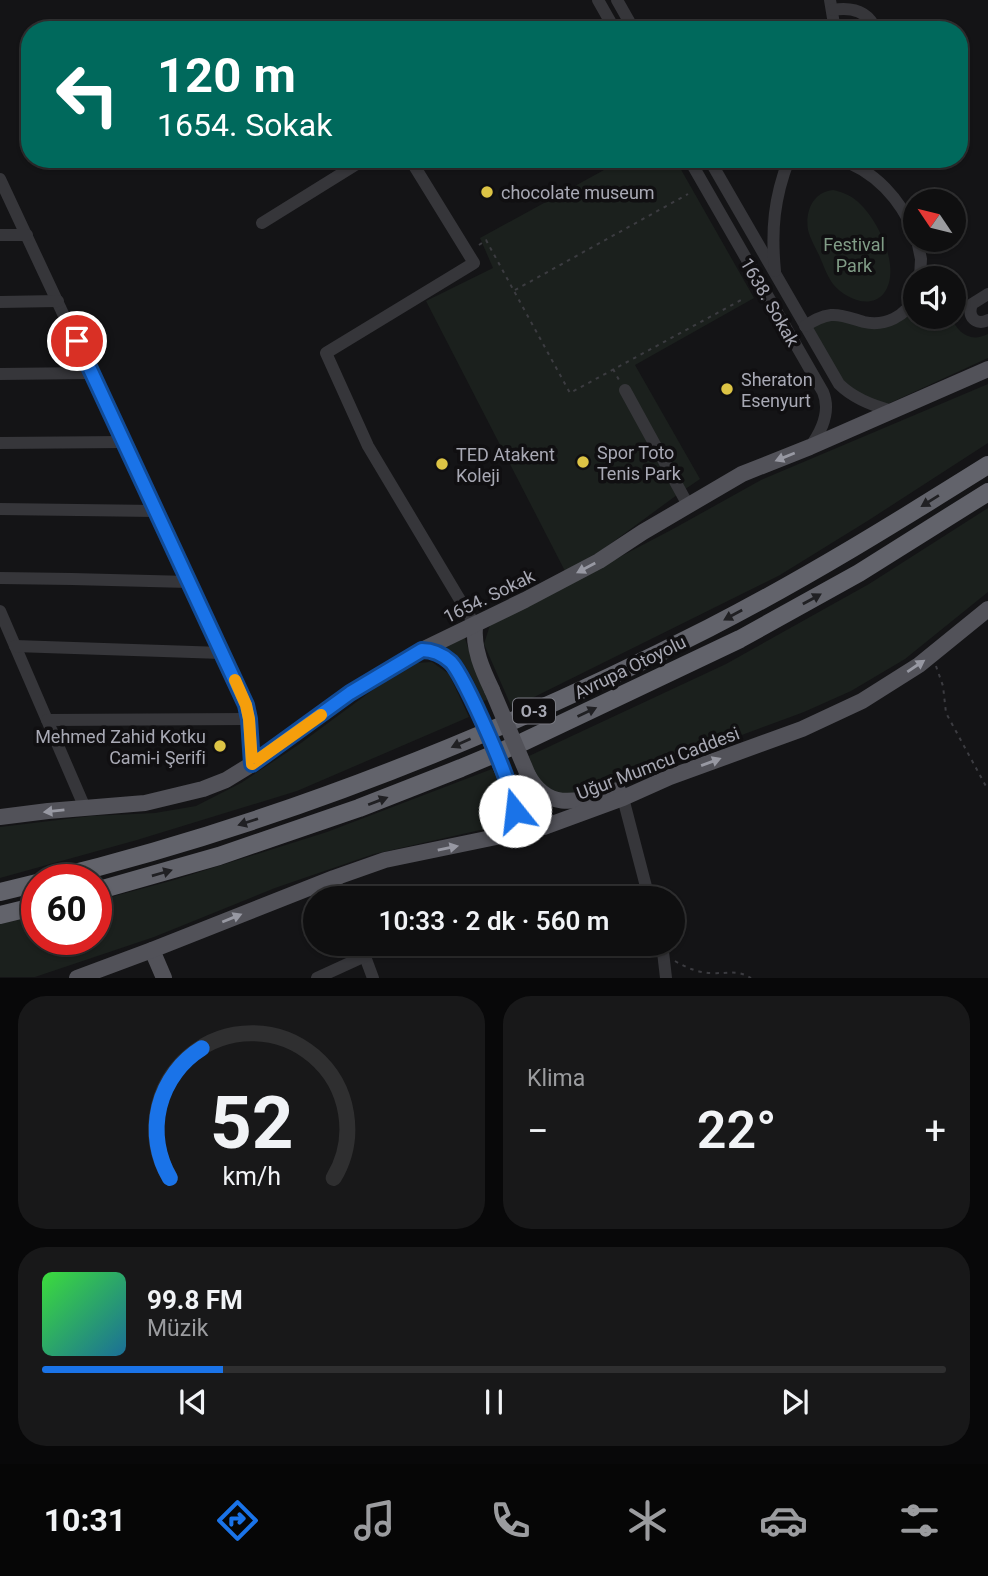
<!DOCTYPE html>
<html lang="tr">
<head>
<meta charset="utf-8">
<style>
	body { margin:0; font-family:Roboto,sans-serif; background:#181819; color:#f1f3f6; height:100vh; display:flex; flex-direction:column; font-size:26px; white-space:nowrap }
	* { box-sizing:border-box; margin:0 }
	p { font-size:23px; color:#9b9c9f }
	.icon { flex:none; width:38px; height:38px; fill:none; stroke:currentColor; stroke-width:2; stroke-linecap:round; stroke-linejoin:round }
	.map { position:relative; height:978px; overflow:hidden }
	.drawer { display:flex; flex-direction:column; gap:18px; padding:18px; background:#080809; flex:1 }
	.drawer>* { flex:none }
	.top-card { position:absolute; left:21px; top:21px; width:947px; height:147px; border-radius:28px; box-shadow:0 2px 5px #0004,0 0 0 2px #2f2f30; background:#00695c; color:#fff; overflow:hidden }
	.needle { width:46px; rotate:305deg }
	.buttons { position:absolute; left:903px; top:189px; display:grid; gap:14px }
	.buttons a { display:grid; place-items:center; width:63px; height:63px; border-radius:50%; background:#0f0f10; box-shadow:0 2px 5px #0004,0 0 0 2px #2f2f30; font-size:35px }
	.speed { position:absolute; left:21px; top:864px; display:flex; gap:14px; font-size:35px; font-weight:700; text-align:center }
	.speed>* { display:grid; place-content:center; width:91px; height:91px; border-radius:50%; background:#0f0f10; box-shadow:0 2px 5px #0004,0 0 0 2px #2f2f30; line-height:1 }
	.speed .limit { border:10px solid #d22; background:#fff; color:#111 }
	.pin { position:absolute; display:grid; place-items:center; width:60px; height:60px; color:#fff; margin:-30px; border:4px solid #fff; border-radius:50%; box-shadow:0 2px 7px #0007 }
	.me { position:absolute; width:77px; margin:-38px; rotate:344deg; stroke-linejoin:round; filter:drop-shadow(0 0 5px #0008) }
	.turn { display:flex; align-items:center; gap:24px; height:147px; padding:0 21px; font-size:32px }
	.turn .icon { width:91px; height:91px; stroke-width:2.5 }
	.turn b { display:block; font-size:49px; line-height:60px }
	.big { font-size:52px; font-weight:600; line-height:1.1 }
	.drawer .tile { flex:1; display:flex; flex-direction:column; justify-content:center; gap:10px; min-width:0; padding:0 24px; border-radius:28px; background:#181819 }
	.drawer .dial { align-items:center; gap:0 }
	.dial svg { height:182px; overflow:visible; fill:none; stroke:#2f2f30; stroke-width:7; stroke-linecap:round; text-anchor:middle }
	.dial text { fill:#f1f3f6; stroke:none }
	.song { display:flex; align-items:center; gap:21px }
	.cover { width:84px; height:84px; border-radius:10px; background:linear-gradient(135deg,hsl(120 70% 55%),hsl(200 70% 35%)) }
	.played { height:7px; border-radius:4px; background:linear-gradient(90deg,#1a73e8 20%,#2f2f30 20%) }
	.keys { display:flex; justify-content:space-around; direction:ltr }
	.heat { display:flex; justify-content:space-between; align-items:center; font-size:38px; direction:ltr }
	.drawer .tiles { flex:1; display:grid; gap:18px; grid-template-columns:1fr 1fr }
	.tile:last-child { grid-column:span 2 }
	.trip { position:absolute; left:303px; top:886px; width:382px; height:70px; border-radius:35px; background:#0f0f10; box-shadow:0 2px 5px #0004,0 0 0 2px #2f2f30; font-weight:600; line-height:70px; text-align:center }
	.tabs { display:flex; height:112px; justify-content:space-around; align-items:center; background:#060606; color:#9b9c9f }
	.tabs .icon { width:49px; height:49px }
	.tabs .current { color:#1a73e8 }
	.tabs b { font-size:32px; color:#f1f3f6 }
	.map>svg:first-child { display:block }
	.green { fill:#1b201d }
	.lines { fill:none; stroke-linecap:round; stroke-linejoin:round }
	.path { stroke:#3c3c41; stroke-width:2; stroke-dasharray:3.5 5; stroke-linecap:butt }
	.minor { stroke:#36363a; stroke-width:12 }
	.major { stroke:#525259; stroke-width:16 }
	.highway { stroke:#62636b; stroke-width:18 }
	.major-bridge { stroke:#525259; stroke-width:16 }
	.oneway { fill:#9798a2 }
	.oneway2 { fill:#202023 }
	.route-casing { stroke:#114b97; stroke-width:18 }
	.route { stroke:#1a73e8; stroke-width:12 }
	.slow { stroke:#f59e0b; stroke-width:12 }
	.poi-dot { fill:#ddc445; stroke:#100f11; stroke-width:2.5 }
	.labels { text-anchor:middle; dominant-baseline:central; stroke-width:7; stroke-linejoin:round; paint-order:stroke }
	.shield { fill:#100f11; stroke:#7a7b83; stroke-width:2 }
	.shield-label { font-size:16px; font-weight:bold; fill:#a8a9b4 }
	.poi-label { font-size:18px; fill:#a8a9b4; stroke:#100f11; text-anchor:start }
	.park-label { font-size:18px; fill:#819d87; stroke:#100f11 }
	.street-label { font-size:18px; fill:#a8a9b4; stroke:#100f11 }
</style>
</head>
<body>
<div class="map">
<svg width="988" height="978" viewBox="0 0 988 978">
	<rect width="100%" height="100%" fill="#141416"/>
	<g class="green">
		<path d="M 624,159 L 675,159 L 754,298 L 635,365 L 700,479 L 681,492 L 602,550 L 565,571 L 426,301 L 493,268 L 480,238 Z"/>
		<path d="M 833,190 C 842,192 850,195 857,201 C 877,218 899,263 887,288 C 884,295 878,300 871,301 C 858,304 841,294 833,284 C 827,276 823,264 819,255 C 815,247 810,238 808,230 C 805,211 813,192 833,190 Z"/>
		<path d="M 915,297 L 915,317 L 951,317 C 958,333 970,343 988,334 L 988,358 L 879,408 L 855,397 L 805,326 L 815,320 L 887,321 Z"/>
		<path d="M 988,384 L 988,443 L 869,520 L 780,575 L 512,708 L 484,644 L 490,625 L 673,529 L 761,480 Z"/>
		<path d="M 988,508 L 988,592 L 905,659 L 851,691 L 804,712 L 596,789 L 569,795 L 558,795 L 537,779 L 529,756 L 726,664 L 869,584 Z"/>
		<path d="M 464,636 L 471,656 L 490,699 L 483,701 C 472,678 466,660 444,646 Z"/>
		<path d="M 432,662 L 449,674 L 469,717 L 297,791 L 137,840 L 0,878 L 0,827 L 91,816 L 155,813 L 196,806 L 241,783 L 301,743 L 374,689 L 415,663 Z"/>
		<path d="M 492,769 L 507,795 L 508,815 L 489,828 L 374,854 L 275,888 L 154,937 L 35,977 L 0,977 L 0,924 L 37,916 L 37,940 L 96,940 L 96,901 L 174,880 L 327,832 Z"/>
	</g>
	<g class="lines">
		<g class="path">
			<path d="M 479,245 L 486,240 L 570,393 L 743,299"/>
			<path d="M 515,290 L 688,194"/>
			<path d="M 613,369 L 619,380"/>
			<path d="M 936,666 L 943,686 L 946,713 L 988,790"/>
			<path d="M 675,961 C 687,968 699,973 712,973 C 728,974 736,969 751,978"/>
		</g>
		<g class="minor">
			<path d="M 598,0 L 615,30"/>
			<path d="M 617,0 L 634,30"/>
			<path d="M 830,0 L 835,30"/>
			<path d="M 833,10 C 852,7 868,11 876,30"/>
			<path d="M 410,159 L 474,263 L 326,353 L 368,446 L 475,625"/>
			<path d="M 689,159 L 823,392 C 831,411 821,432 810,447"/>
			<path d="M 709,159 L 839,384 C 854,399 873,406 893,411"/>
			<path d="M 838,159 C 875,170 901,200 915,234"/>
			<path d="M 0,179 L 246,705 L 249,719 L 252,764"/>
			<path d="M 262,223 L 365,159"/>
			<path d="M 0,235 L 27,235"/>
			<path d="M 917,240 L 921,259 L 920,278"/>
			<path d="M 775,271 C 771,230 774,198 789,159"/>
			<path d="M 988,294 L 972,304 C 967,317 976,326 988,320"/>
			<path d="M 0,302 L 58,301"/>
			<path d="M 805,326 C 813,321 821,316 831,315 C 842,314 853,319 864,322 C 885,327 906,316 915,297"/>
			<path d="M 0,374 L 92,373"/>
			<path d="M 625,390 L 688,505"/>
			<path d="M 0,443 L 124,442"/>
			<path d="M 0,509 L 156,511"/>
			<path d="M 0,578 L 72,579 L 189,582"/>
			<path d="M 0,611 L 85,808"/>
			<path d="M 15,646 L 222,653"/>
			<path d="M 47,720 L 249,719"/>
			<path d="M 623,798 L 649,898"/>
			<path d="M 334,878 L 342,898"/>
			<path d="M 360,943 L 373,978"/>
			<path d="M 662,943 L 666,978"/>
			<path d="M 317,978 L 365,956"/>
		</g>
		<g class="major">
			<path d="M 475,625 C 473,649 482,669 492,690"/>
			<path d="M 422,650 C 450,650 462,678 473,700"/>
			<path d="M 528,775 C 550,815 582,799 618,790"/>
			<path d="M 0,817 L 48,811 L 145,803 L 203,789 L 226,780 L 252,764 L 350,693 L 422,650 L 525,600 L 599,561 L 643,532 L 742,474 L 810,447 L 988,369"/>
			<path d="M 492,835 C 519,820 518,811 508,784"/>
			<path d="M 152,950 L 164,978"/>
			<path d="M 77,978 L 152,950 L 334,878 L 385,860 L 544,827 L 623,798 L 670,777 L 802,729 L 862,701 L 919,665 L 988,609"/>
		</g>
		<g class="highway">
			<path d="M 47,880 C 277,824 499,735 709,628 C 805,579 897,522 988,465"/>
			<path d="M 96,891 L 219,856 L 359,808 L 461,768 L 523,742 L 740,639 L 859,573 L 988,492"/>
			<path d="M 0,892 L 37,883"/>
			<path d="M 0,915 L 37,906"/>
		</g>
		<g class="major-bridge">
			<path d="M 492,690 L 528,775"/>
			<path d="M 473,700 L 508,784"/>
		</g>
	</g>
	<defs><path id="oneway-solid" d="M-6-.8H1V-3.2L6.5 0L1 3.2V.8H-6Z" transform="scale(1.75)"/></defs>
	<g class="oneway">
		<use href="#oneway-solid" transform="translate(785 457) rotate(158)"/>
		<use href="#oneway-solid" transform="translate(586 568) rotate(152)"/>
		<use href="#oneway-solid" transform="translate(916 666) rotate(-34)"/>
		<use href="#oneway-solid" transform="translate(711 762) rotate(-20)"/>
		<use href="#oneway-solid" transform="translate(54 811) rotate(174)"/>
		<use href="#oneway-solid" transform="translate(448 848) rotate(-12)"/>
		<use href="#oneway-solid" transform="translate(232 918) rotate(-22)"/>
	</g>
	<g class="oneway2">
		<use href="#oneway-solid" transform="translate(930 501) rotate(148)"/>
		<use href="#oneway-solid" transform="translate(812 599) rotate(-29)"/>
		<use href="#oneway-solid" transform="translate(733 615) rotate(151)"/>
		<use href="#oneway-solid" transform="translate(587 712) rotate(-25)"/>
		<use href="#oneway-solid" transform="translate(461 743) rotate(156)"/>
		<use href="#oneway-solid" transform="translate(378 801) rotate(-21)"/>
		<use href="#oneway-solid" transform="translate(248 822) rotate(162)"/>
		<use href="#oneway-solid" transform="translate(162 873) rotate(-16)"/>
	</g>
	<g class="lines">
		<g class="route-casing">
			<path id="route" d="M 77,341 L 246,705 L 249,719 L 252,764 L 350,693 L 422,650 C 433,650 442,654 451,662 C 465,677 516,792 515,811"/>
		</g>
		<use href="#route" class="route"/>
		<path class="slow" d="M 235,680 L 246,705 L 249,719 L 252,764 L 321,715"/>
	</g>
	<g class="poi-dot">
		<circle cx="487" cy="192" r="7"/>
		<circle cx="727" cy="389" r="7"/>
		<circle cx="583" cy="462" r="7"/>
		<circle cx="442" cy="464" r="7"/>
		<circle cx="220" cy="746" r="7"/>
	</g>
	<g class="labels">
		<rect class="shield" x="513" y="698.5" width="42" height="25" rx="5"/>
		<g class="shield-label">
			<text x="534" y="711">O-3</text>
		</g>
		<g class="poi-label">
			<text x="501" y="192">chocolate museum</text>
			<text x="741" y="379">Sheraton<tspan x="741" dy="21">Esenyurt</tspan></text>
			<text x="597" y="452">Spor Toto<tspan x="597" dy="21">Tenis Park</tspan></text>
			<text x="456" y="454">TED Atakent<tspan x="456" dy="21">Koleji</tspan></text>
			<text x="206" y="736" text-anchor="end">Mehmed Zahid Kotku<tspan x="206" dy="21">Cami-i Şerifi</tspan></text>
		</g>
		<g class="park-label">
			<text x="854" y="244">Festival<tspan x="854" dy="21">Park</tspan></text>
		</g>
		<g class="street-label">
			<text transform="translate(770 302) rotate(60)">1638. Sokak</text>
			<text transform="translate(489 596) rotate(-26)">1654. Sokak</text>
			<text transform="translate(630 667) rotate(-26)">Avrupa Otoyolu</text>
			<text transform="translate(658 763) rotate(-21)">Uğur Mumcu Caddesi</text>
		</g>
	</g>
</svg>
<div class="buttons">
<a><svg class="needle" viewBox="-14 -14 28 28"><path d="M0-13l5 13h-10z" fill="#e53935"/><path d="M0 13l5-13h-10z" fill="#9b9c9f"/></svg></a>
<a><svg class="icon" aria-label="sound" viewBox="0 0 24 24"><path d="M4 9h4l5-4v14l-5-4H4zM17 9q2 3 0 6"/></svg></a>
</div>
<div class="speed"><div class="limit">60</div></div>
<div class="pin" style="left:77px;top:341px;background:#d93025"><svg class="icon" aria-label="arrive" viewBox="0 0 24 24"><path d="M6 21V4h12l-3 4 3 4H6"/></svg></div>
<svg class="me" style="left:515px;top:811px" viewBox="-20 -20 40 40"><circle r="19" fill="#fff"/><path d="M0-13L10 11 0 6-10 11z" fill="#1a73e8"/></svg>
<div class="trip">10:33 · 2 dk · 560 m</div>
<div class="top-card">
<div class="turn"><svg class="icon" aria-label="left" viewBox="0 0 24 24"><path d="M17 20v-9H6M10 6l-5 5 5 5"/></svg><div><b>120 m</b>1654. Sokak</div></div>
</div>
</div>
<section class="drawer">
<div class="tiles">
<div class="tile dial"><svg viewBox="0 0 100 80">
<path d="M14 69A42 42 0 1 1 86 69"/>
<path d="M14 69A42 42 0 0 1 28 12" stroke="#1a73e8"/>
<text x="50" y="56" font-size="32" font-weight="700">52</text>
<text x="50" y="72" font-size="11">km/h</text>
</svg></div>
<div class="tile"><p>Klima</p>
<div class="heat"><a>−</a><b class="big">22°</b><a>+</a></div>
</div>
<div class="tile">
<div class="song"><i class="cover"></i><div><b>99.8 FM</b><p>Müzik</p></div></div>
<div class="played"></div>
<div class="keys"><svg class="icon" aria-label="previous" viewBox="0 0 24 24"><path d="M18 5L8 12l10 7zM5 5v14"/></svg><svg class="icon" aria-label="pause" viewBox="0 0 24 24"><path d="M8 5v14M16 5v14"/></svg><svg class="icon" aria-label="next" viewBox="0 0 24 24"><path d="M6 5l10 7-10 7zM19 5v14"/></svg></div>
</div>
</div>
</section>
<nav class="tabs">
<b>10:31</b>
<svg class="icon current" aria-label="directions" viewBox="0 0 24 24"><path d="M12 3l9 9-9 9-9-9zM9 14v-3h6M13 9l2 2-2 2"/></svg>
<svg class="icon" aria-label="music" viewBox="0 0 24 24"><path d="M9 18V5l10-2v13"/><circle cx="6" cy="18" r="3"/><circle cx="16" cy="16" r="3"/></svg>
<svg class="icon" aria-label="phone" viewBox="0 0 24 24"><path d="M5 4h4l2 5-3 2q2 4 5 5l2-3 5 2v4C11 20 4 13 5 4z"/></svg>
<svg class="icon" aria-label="climate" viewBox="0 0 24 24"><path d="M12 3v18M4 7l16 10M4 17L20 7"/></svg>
<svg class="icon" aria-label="car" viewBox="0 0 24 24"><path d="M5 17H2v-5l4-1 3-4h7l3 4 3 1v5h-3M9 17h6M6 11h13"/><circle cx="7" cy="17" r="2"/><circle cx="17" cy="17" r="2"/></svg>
<svg class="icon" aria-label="filters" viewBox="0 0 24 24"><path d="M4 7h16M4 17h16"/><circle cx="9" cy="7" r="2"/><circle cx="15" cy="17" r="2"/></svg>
</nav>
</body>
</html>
